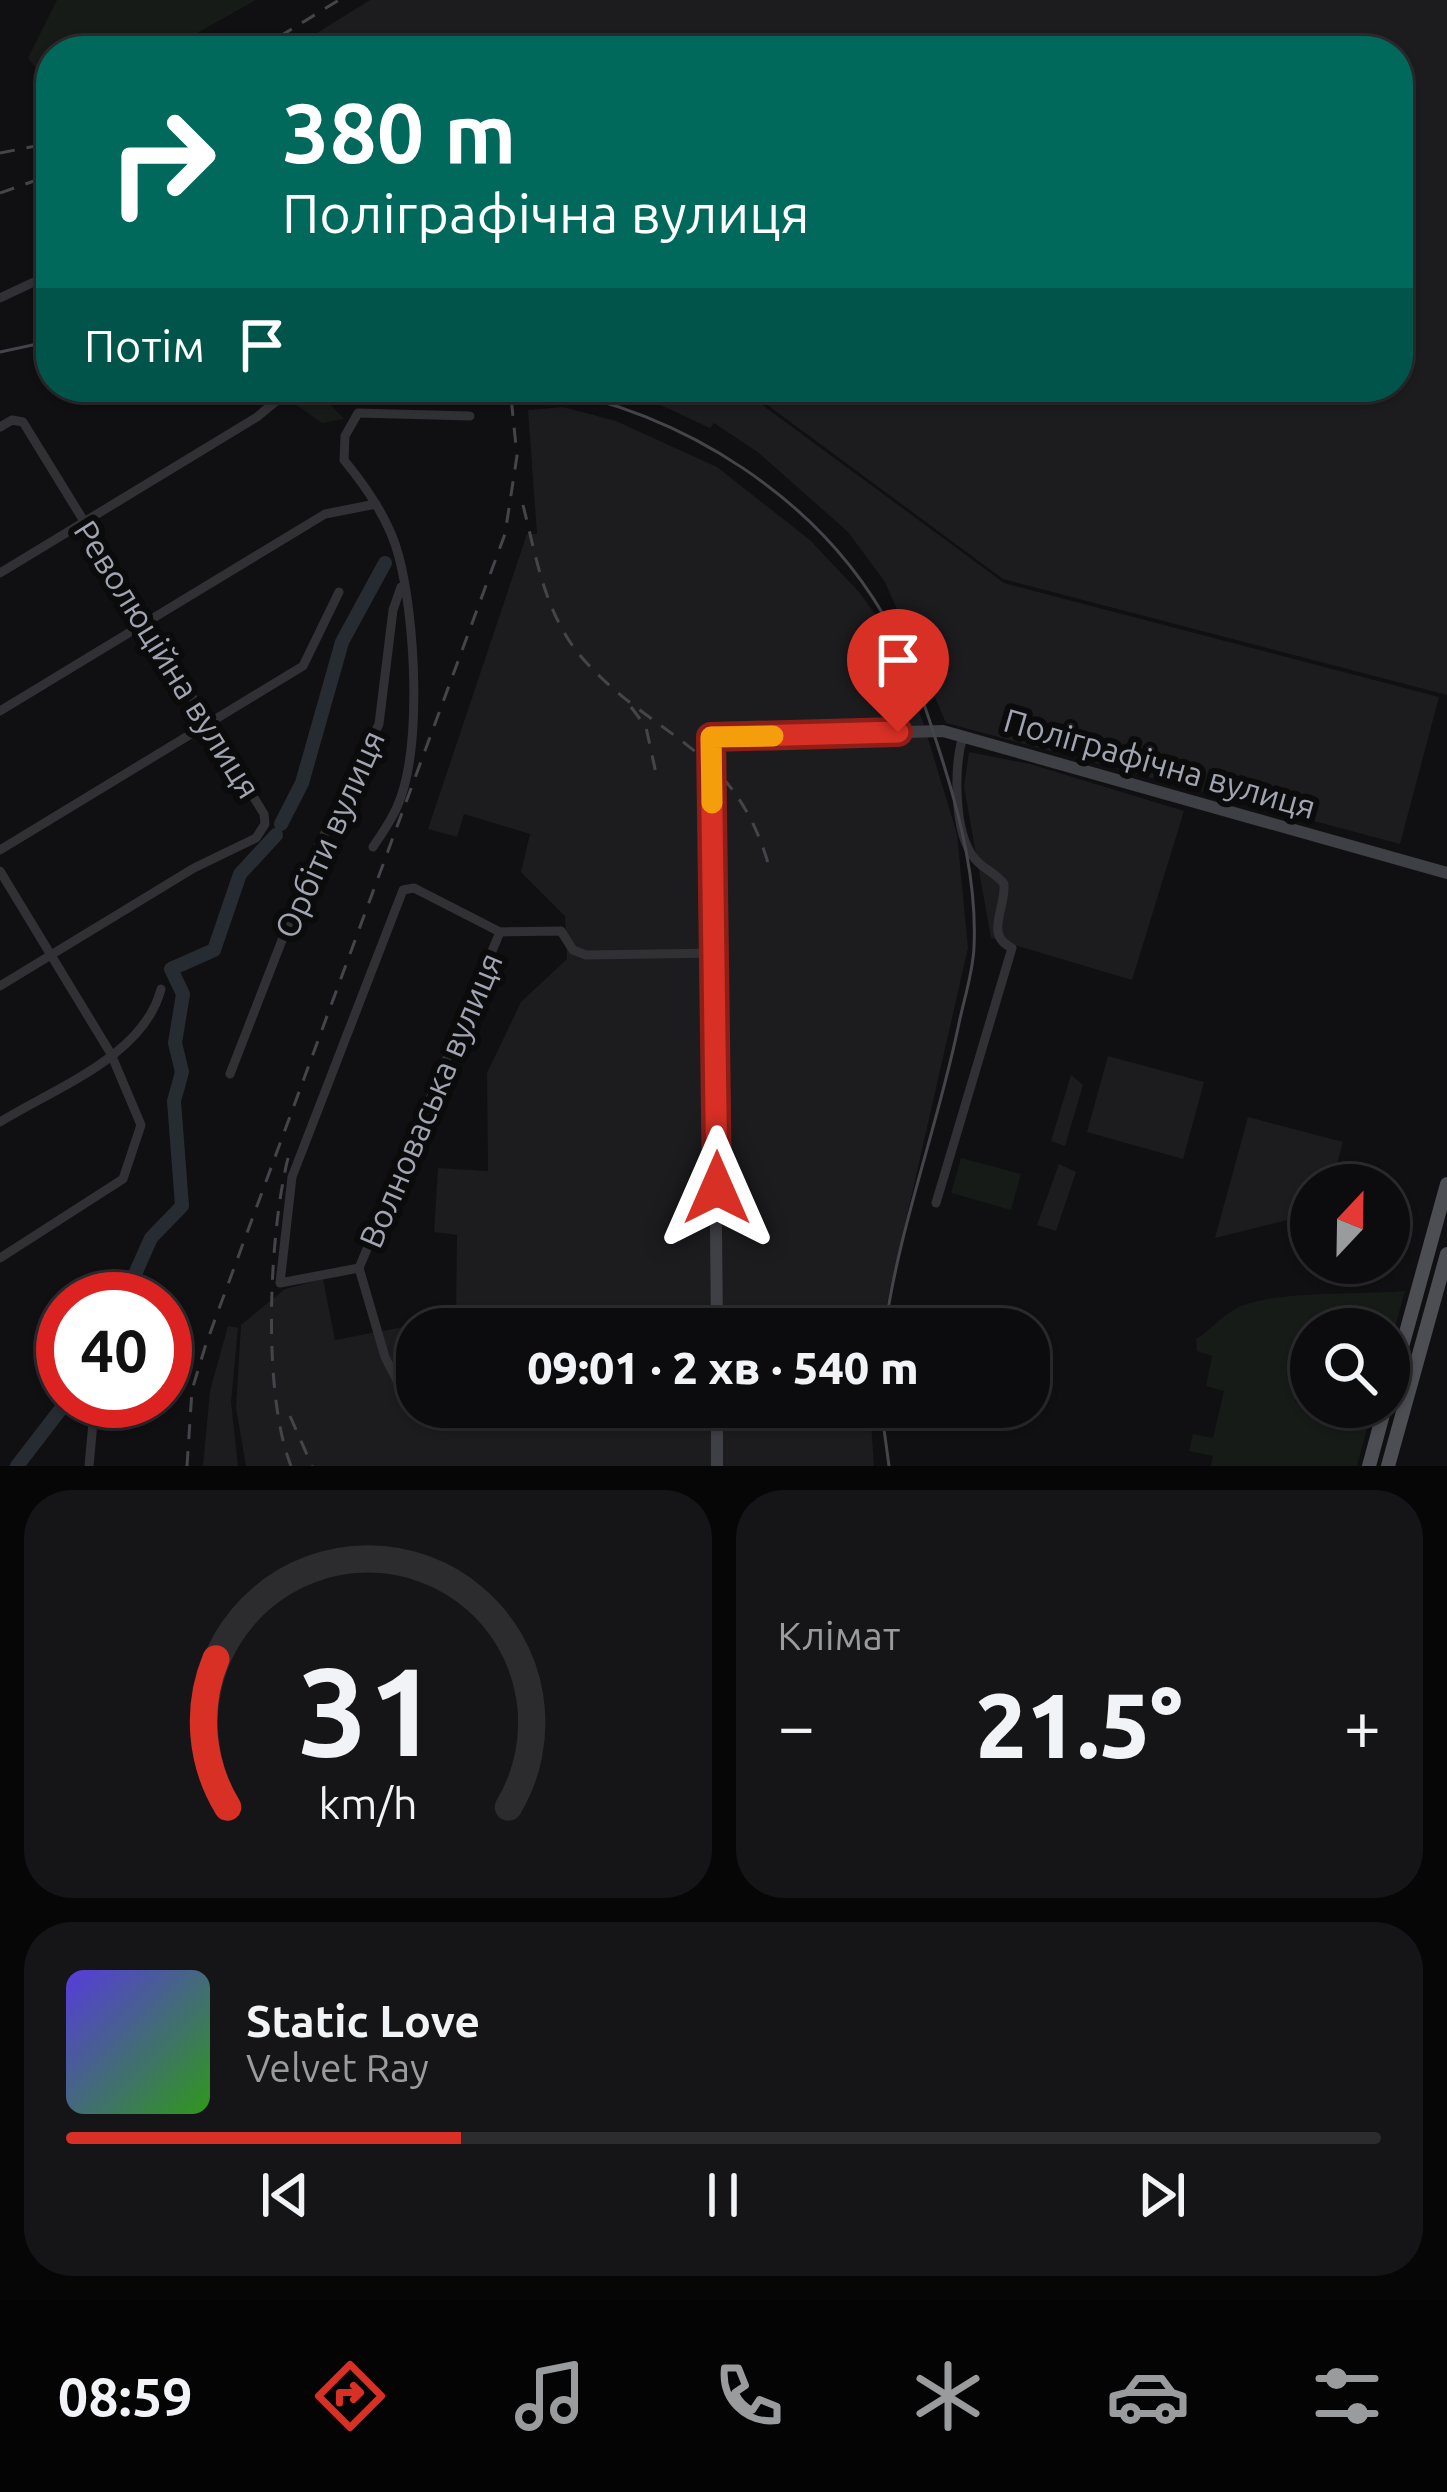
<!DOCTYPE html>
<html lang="uk">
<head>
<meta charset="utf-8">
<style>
	body { margin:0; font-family:Ubuntu,sans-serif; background:#151416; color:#f1f3f6; height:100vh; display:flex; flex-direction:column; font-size:45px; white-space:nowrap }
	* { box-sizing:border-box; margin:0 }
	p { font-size:39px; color:#9a9b9d }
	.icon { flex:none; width:66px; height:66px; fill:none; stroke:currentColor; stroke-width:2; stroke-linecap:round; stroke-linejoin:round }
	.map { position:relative; height:1466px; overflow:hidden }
	.details { display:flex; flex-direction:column; gap:24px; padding:24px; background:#070607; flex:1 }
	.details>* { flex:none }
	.guide { position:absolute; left:36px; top:36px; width:1377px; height:366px; border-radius:48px; box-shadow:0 3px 9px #0004,0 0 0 3px #2c2b2e; background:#00695c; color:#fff; overflow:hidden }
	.needle { width:78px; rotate:22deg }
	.tools { position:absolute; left:1290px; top:1164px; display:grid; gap:24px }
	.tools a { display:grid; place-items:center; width:120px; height:120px; border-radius:50%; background:#0c0b0d; box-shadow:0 3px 9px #0004,0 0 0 3px #2c2b2e; font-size:60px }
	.speed { position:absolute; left:36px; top:1272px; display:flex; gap:24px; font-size:60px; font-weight:700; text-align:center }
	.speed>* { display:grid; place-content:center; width:156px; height:156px; border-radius:50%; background:#0c0b0d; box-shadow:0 3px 9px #0004,0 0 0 3px #2c2b2e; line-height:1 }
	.speed .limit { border:18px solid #d22; background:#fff; color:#111 }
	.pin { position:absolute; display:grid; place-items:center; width:102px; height:102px; color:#fff; margin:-123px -51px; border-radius:50% 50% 50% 0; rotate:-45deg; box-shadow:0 0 12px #0007 }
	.pin .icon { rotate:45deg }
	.me { position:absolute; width:132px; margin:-66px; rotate:0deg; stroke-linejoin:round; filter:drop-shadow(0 0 9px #0008) }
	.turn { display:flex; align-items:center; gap:42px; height:252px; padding:0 48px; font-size:54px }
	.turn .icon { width:156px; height:156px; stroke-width:2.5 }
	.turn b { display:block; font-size:84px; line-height:102px }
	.then { display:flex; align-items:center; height:114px; padding:0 48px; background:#0003; gap:24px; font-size:45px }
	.big { font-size:90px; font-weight:800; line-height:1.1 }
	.details .widget { flex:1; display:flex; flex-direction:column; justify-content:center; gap:18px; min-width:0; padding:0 42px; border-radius:48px; background:#151416 }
	.details .dial { align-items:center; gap:0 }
	.dial svg { height:312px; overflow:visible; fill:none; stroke:#2c2b2e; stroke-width:7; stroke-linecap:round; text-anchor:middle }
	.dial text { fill:#f1f3f6; stroke:none }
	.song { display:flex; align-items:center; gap:36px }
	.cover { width:144px; height:144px; border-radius:18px; background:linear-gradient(135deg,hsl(250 70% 55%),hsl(110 70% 35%)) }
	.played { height:12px; border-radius:6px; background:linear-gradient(90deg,#d93025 30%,#2c2b2e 30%) }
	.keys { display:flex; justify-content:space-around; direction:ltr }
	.heat { display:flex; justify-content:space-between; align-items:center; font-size:66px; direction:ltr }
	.details .tiles { flex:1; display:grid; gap:24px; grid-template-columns:1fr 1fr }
	.widget:last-child { grid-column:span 2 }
	.trip { position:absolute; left:396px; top:1308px; width:654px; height:120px; border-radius:48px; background:#0c0b0d; box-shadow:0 3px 9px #0004,0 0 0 3px #2c2b2e; font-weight:800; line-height:120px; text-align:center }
	.tab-bar { display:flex; height:192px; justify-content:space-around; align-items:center; background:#050405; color:#9a9b9d }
	.tab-bar .icon { width:84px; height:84px }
	.tab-bar .on { color:#d93025 }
	.tab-bar b { font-size:54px; color:#f1f3f6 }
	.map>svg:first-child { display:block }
	.built { fill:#1c1c1e }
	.green { fill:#161b18 }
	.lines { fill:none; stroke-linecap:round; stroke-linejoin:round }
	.river { stroke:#272c33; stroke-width:14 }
	.street { stroke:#313135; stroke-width:9 }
	.secondary { stroke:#3f4045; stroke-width:12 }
	.primary { stroke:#4d4e54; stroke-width:14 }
	.tram { stroke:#44454a; stroke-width:3 }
	.rail { stroke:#44454a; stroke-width:3; stroke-dasharray:15 12; stroke-linecap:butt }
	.route-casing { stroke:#8d1f18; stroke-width:30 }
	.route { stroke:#d93025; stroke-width:21 }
	.slow { stroke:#f59e0b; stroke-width:21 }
	.labels { text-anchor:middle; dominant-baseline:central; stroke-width:12; stroke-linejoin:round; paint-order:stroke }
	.street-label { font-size:33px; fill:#a1a4b1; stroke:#0b0b0c }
</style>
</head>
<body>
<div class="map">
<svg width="1447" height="1466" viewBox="0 0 1447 1466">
	<rect width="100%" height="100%" fill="#100f11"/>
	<g class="built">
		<path d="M 370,0 L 1447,0 L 1447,695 L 1003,579 L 743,387 L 1398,387 L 1398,51 L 288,51 Z"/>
		<path d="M 622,387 L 734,387 L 726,405 L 738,387 L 1004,583 L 1439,697 L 1400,844 L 946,723 L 885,582 L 848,532 L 759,453 L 714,423 L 710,428 Z"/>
		<path d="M 563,407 L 616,421 L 717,467 L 810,540 L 859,592 L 894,640 L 923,722 L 957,834 L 968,948 L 881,1329 L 417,1329 L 417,1407 L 870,1407 L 874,1466 L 246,1466 L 236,1408 L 241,1325 L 285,1289 L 323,1279 L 335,1340 L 456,1317 L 457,1235 L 434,1232 L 438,1168 L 488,1171 L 487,1073 L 521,1002 L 567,959 L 565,916 L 521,872 L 530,834 L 464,814 L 457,837 L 428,829 L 527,534 L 537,534 L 528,410 Z"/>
		<path d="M 969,752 L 1030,764 L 1184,811 L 1132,980 L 991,938 L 964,787 Z"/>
		<path d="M 1108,1056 L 1204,1082 L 1183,1159 L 1087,1132 Z"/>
		<path d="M 1071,1075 L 1083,1085 L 1065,1146 L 1051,1141 Z"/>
		<path d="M 1248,1117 L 1343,1142 L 1331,1185 L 1311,1185 L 1311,1214 L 1215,1238 Z"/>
		<path d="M 1059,1164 L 1076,1172 L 1056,1231 L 1037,1225 Z"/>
		<path d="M 228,1326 L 238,1328 L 231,1402 L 238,1466 L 203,1466 L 210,1391 Z"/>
	</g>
	<g class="green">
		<path d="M 57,0 L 256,0 L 165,51 L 51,51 L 51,86 L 28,58 Z"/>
		<path d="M 271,387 L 314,387 L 344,419 L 322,423 Z"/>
		<path d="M 961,1158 L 1021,1174 L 1011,1210 L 951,1193 Z"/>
		<path d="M 1405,1291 L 1389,1349 L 1389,1329 L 1311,1329 L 1295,1402 L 1327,1411 L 1373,1407 L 1357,1466 L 1211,1466 L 1213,1456 L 1189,1451 L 1193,1434 L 1213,1438 L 1224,1391 L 1206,1386 L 1212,1356 L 1197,1351 L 1196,1339 C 1211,1330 1223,1314 1241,1306 C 1282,1290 1359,1295 1405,1291 Z"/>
	</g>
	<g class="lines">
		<g class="river">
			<path d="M 281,824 L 302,783 L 342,642 L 385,563"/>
			<path d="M 124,1299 L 151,1238 L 182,1206 L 174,1101 L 182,1072 L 175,1043 L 183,994 L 171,969 L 214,950 L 240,874 L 276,835"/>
			<path d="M 17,1466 L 67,1401"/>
		</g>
		<g class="street">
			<path d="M 0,298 L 51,274"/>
			<path d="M 0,427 L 12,420 L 23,422 L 264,814 L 265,824 L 256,838 L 194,868 L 0,986"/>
			<path d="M 0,573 L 257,417 L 281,397"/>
			<path d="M 0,711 L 325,514 L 376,504"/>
			<path d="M 373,847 C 381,835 391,821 397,807 C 423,749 415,618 399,557 C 390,521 368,489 344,460 L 345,436 L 358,413 L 470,416"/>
			<path d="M 0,850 L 303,666 L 339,592"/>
			<path d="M 0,871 L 111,1054 L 141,1125 L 123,1179 L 0,1258"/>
			<path d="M 230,1074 L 319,845 L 379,724 L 393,610 L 401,587"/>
			<path d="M 0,1122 C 55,1088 144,1056 161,989"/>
			<path d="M 936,1203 L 1012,948 C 984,935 1006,909 1004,884 C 996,873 983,869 975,859 C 953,833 954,766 963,736"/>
			<path d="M 359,1268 L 280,1283 L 292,1177 L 403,890 L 414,888 L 500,932 L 561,931 L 573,950 L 586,955 L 717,953"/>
			<path d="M 408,1402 L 385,1357 L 359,1268 L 500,932"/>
			<path d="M 89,1466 L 95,1401"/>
		</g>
		<g class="secondary">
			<path d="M 717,1329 L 711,737 L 943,731 L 1447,873"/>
			<path d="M 717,1407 L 717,1466"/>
		</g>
		<g class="primary">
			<path d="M 1389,1394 L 1447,1184"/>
			<path d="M 1369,1466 L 1385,1407"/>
			<path d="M 1388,1466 L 1447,1254"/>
		</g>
		<g class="tram">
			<path d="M 0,352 L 51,341"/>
			<path d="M 538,387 C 683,411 823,499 893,632 C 915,672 928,716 942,759 C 961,819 977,884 974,947 C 973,974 963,1002 958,1028 C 937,1128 899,1228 885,1329"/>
			<path d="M 881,1407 L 889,1466"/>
		</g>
		<g class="rail">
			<path d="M 256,51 L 339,0"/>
			<path d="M 0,153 L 51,143"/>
			<path d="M 0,193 L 51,175"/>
			<path d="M 523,505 C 537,560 545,616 584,660 C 656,740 733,745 768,863"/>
			<path d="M 631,707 L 646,727 L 657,778"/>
			<path d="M 288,1158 C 269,1235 262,1393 291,1466"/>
			<path d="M 290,1416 L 312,1466"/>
			<path d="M 187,1466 L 192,1390 L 206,1344 L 505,534 L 517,456 L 510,387"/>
		</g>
	</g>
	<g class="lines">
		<g class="route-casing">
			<path id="route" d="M 717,1188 L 711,737 L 898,732"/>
		</g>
		<use href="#route" class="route"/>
		<path class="slow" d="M 712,803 L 711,737 L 773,736"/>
	</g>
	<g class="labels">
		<g class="street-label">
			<text transform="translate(168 659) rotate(58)">Революційна вулиця</text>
			<text transform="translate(1160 763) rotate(16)">Поліграфічна вулиця</text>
			<text transform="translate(329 834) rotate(-66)">Орбіти вулиця</text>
			<text transform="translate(430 1100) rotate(-67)">Волноваська вулиця</text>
		</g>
	</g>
</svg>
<div class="tools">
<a><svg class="needle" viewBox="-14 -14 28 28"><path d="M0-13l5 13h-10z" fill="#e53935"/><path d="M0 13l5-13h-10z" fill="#9a9b9d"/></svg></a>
<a><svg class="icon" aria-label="search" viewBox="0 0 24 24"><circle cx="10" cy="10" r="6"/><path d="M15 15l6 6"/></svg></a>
</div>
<div class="speed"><div class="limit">40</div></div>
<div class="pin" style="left:898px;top:732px;background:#d93025"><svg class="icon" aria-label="arrive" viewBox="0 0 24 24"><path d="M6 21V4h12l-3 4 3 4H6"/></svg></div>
<svg class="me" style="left:717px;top:1188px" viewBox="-20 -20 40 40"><path d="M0-17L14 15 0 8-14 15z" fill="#d93025" stroke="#fff" stroke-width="4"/></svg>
<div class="trip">09:01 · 2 хв · 540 m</div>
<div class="guide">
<div class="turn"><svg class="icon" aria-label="right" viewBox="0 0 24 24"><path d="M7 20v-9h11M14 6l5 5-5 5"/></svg><div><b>380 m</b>Поліграфічна вулиця</div></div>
<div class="then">Потім<svg class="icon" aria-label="arrive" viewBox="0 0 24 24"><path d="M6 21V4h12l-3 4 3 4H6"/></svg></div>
</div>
</div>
<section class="details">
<div class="tiles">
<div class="widget dial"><svg viewBox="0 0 100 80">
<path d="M14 69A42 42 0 1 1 86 69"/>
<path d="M14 69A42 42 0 0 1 11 31" stroke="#d93025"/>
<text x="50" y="56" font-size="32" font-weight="700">31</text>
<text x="50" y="72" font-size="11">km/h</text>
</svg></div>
<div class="widget"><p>Клімат</p>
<div class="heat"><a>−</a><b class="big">21.5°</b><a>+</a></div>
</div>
<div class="widget">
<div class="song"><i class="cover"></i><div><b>Static Love</b><p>Velvet Ray</p></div></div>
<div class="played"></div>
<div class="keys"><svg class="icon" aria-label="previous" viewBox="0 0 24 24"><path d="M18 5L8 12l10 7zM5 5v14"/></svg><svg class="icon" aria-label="pause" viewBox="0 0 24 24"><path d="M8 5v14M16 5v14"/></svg><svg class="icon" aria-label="next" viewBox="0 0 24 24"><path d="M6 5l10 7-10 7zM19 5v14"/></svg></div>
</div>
</div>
</section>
<nav class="tab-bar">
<b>08:59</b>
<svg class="icon on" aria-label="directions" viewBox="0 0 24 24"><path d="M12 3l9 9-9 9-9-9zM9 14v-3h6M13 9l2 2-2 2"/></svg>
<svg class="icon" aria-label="music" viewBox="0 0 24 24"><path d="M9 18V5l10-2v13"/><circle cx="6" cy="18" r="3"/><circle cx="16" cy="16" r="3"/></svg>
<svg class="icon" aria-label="phone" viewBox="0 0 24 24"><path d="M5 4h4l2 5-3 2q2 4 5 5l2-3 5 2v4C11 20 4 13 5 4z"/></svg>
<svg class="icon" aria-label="climate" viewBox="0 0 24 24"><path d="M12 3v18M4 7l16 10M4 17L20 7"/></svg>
<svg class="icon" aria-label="car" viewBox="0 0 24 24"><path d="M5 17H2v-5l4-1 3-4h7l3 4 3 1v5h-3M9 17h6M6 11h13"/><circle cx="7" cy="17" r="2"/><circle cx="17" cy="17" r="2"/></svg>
<svg class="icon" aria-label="filters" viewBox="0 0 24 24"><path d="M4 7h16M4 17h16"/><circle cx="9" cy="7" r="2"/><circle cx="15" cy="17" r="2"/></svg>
</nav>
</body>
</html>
